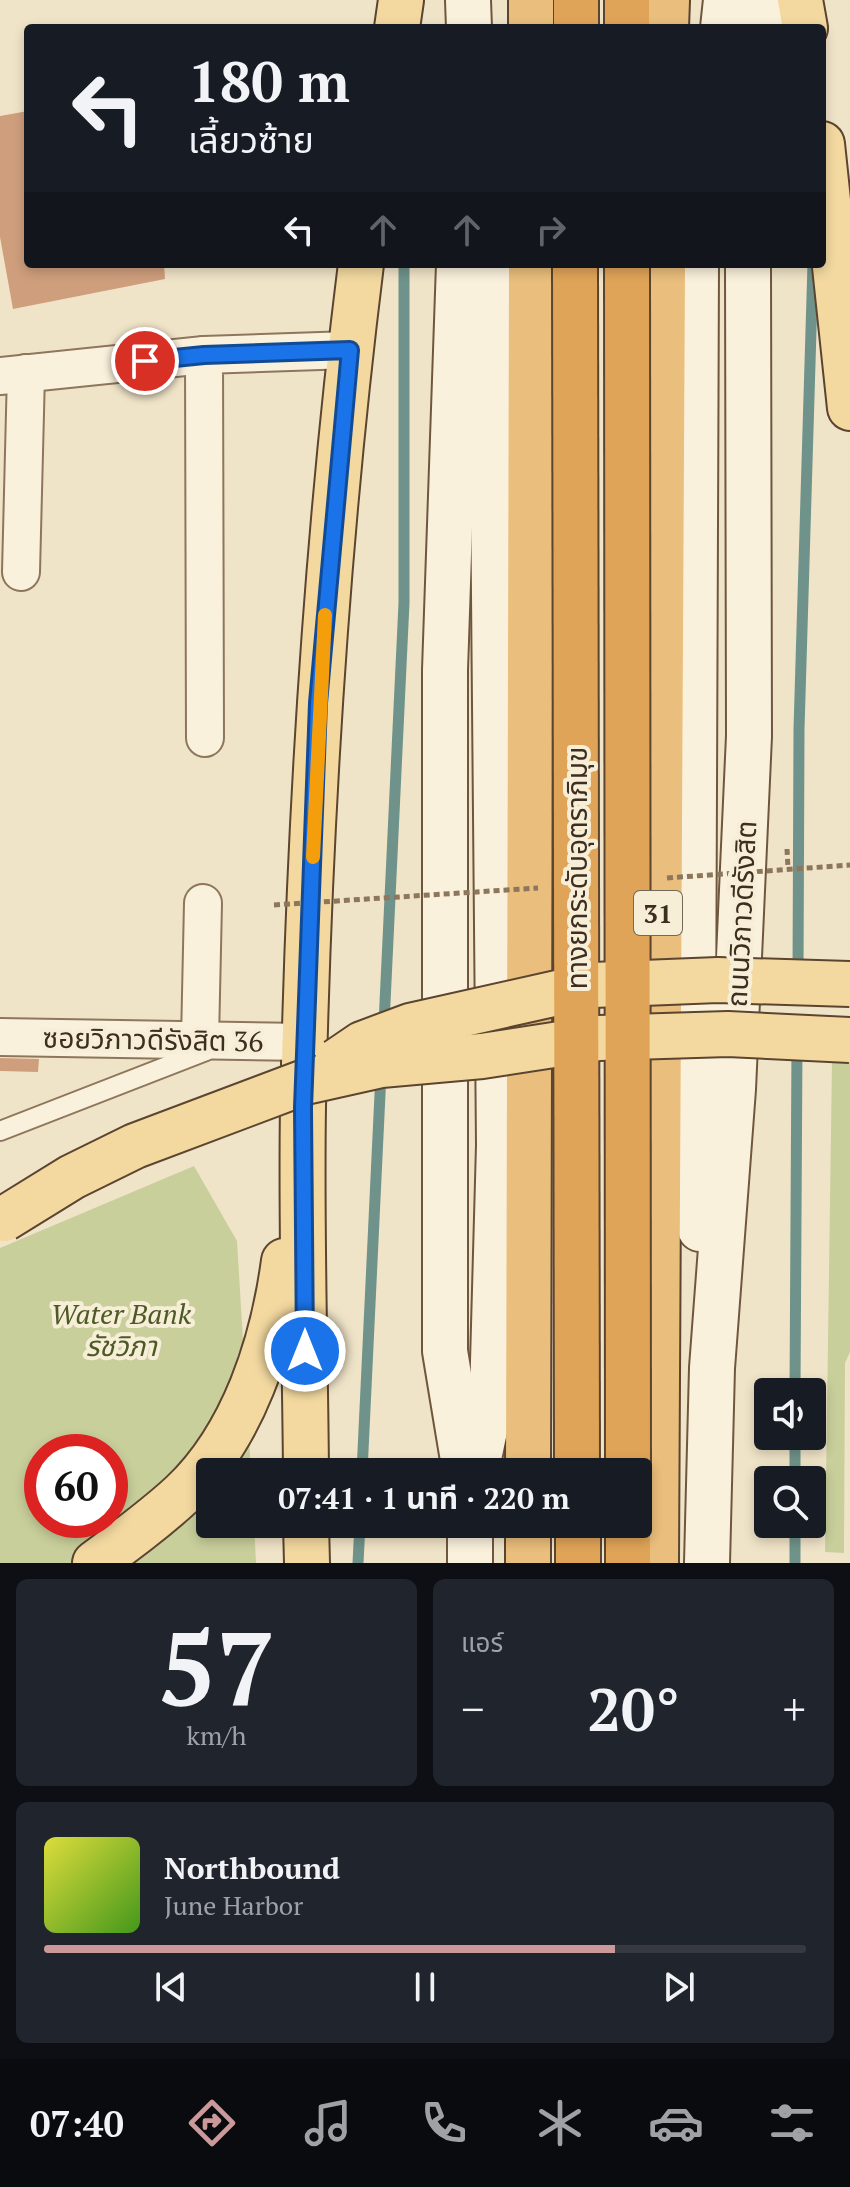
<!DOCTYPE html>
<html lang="th">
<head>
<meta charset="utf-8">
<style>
	body { margin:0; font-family:"PT Serif","Noto Sans Thai",serif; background:#20242c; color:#f1f3f6; height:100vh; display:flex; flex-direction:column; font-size:30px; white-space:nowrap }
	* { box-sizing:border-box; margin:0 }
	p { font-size:26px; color:#9ea1a6 }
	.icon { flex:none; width:44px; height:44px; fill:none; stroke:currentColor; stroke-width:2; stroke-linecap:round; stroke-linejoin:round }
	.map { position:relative; height:1563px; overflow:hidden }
	.sheet { display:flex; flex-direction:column; gap:16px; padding:16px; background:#0d0f14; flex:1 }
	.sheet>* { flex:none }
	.guide { position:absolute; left:24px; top:24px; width:802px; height:244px; border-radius:8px; box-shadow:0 4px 12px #0003; background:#171b24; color:#f1f3f6; overflow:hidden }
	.buttons { position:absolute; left:754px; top:1378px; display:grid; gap:16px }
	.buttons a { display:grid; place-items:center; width:72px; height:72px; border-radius:8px; background:#171b24; box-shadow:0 4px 12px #0003; font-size:40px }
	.speed { position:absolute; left:24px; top:1434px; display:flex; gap:16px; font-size:40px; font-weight:700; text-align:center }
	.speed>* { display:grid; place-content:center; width:104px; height:104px; border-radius:50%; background:#171b24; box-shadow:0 4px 12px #0003; line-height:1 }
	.speed .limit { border:12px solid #d22; background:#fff; color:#111 }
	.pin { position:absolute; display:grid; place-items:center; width:68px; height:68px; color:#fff; margin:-34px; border:4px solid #fff; border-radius:50%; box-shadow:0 2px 8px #0007 }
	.me { position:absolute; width:88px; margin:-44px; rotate:0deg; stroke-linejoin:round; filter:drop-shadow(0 0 6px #0008) }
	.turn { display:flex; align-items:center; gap:28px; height:168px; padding:0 32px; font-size:36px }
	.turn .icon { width:104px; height:104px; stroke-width:2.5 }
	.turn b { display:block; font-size:56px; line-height:68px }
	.lanes { display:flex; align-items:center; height:76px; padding:0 32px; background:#0003; justify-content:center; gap:40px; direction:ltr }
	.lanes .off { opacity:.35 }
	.big { font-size:60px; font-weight:700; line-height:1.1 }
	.sheet .card { flex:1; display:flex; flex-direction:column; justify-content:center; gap:12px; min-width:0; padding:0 28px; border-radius:12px; background:#20242c }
	.sheet .dial { align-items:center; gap:0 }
	.dial b { font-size:104px; line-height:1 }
	.song { display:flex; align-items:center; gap:24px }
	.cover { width:96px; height:96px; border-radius:12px; background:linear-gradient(135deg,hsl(60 70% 55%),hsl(100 70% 35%)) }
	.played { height:8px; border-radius:4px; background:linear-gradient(90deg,#cc999b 75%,#363941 75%) }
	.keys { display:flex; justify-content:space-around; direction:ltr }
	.heat { display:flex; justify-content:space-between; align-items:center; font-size:44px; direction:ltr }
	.sheet .tiles { flex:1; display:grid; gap:16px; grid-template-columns:1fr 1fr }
	.card:last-child { grid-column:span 2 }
	.trip { position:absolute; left:196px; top:1458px; width:456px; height:80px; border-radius:8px; background:#171b24; box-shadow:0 4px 12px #0003; font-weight:700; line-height:80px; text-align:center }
	.menu { display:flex; height:128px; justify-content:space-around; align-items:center; background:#090b0e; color:#9ea1a6 }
	.menu .icon { width:56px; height:56px }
	.menu .current { color:#cc999b }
	.menu b { font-size:36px; color:#f1f3f6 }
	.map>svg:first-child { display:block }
	.green { fill:#c9cf9b; fill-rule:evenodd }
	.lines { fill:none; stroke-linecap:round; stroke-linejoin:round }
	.stream { stroke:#6f938a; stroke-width:11 }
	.building { fill:#cf9f7d }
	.service-casing { stroke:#8d765c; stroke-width:22 }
	.minor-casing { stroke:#8d765c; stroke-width:40 }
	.secondary-casing { stroke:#6f573f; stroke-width:48 }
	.primary-casing { stroke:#5b4430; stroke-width:48 }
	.trunk-casing { stroke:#5b4430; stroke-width:48 }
	.motorway-casing { stroke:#5b4430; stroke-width:48 }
	.path { stroke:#8d765c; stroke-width:5; stroke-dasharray:6 4; stroke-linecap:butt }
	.service { stroke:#faf1dc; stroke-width:18 }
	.minor { stroke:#faf1dc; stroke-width:36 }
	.secondary { stroke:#faf1dc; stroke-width:44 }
	.primary { stroke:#f3d9a0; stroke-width:44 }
	.trunk { stroke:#eabe7c; stroke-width:44 }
	.motorway { stroke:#e0a458; stroke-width:44 }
	.primary-bridge-casing { stroke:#5b4430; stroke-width:48; stroke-linecap:butt }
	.motorway-bridge-casing { stroke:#5b4430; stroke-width:48; stroke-linecap:butt }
	.path-bridge { stroke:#8d765c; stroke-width:5; stroke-dasharray:6 4; stroke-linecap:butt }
	.primary-bridge { stroke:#f3d9a0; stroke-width:44 }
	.motorway-bridge { stroke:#e0a458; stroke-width:44 }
	.route-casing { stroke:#114b97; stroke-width:20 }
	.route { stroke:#1a73e8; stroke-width:14 }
	.slow { stroke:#f59e0b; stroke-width:14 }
	.labels { text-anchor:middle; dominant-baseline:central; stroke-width:8; stroke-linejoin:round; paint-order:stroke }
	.shield { fill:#f7eed8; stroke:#756857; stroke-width:2 }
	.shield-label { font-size:26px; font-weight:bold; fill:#3d2e20 }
	.street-label { font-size:28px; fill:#3d2e20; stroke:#f7eed8 }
	.park-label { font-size:28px; font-style:italic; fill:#4d5a26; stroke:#f7eed8 }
</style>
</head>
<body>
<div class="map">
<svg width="850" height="1563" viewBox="0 0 850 1563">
	<rect width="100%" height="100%" fill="#f0e4c8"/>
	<g class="green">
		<path d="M 832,1061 L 850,1062 L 850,1352 L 845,1363 L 844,1553 L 825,1552 Z"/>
		<path d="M 194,1166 L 237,1241 L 251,1472 L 210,1472 L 210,1524 L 254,1524 L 256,1563 L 0,1563 L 0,1248 ZM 42,1452 L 110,1452 L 110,1520 L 42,1520 Z"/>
	</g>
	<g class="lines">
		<g class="stream">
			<path d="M 798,975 L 799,729 L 813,264"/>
			<path d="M 384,1024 L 404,603 L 404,264"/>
			<path d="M 795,1392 L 797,1045"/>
			<path d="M 362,1472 L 381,1073"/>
			<path d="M 795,1480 L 795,1436"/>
			<path d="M 358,1563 L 360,1524"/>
			<path d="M 795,1563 L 795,1524"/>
		</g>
	</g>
	<g class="building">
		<path d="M 28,111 L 28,264 L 164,264 L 165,279 L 13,309 L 0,237 L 0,116 Z"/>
		<path d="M 0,1058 L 39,1059 L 38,1072 L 0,1071 Z"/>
	</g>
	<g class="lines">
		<g class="service-casing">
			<path id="service" d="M 0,1131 L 206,1051"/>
		</g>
		<g class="minor-casing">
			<g id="minor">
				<path d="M 0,376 L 204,355"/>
				<path d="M 21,572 L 26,373"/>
				<path d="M 205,738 L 204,355 L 350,350"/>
				<path d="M 0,1037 L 306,1042"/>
				<path d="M 200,1040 L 203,903"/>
			</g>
		</g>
		<g class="secondary-casing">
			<g id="secondary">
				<path d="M 468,0 L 469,28"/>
				<path d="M 723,28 L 726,0"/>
				<path d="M 761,28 L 763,0"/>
				<path d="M 459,264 L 445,670 L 445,1351 L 465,1472"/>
				<path d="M 696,264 L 693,1049 L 700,1229"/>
				<path d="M 476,1472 L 492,1398 L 499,1145 L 491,264"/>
				<path d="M 470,1524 L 470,1563"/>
				<path d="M 707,1563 L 712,1368 L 733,1089 L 749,736 L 748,264"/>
			</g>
		</g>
		<g class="primary-casing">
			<g id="primary">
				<path d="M 800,0 L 805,28"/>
				<path d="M 397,28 L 401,0"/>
				<path d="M 822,144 L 850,408"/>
				<path d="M 306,1472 C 305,1350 301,1229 303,1107 C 309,825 326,544 361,264"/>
				<path d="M 306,1524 L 307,1563"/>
				<path d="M 95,1563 C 125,1541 155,1519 182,1494 C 244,1435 273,1343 284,1261"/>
			</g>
		</g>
		<g class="trunk-casing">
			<g id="trunk">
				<path d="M 531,0 L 531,28"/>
				<path d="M 666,28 L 667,0"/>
				<path d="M 528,1472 L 531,264"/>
				<path d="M 528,1563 L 528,1524"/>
				<path d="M 656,1563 L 663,264"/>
			</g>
		</g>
		<g class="motorway-casing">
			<g id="motorway">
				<path d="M 576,28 L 576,0"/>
				<path d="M 627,28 L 627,0"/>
				<path d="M 578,1524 L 578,1563"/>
				<path d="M 628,1524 L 628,1563"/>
			</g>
		</g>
		<path class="path" d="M 787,849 L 788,869"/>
		<use href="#service" class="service"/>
		<use href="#minor" class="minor"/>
		<use href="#secondary" class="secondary"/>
		<use href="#primary" class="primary"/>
		<use href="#trunk" class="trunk"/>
		<use href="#motorway" class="motorway"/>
		<g class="primary-bridge-casing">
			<g id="primary-bridge">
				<path d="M 337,1061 L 362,1044 L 410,1026 L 593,985 L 718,980 L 850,984"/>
				<path d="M 4,1219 L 72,1177 L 135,1146 L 305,1082 L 381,1065 L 482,1056 L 599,1038 L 728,1034 L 850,1040"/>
			</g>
		</g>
		<g class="motorway-bridge-casing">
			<g id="motorway-bridge">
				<path d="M 575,264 L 577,1472"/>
				<path d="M 627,264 L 628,1472"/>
			</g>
		</g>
		<g class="path-bridge">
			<path d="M 667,878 L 850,865"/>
			<path d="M 274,905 L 538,888"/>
		</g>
		<use href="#primary-bridge" class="primary-bridge"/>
		<use href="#motorway-bridge" class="motorway-bridge"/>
	</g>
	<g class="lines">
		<g class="route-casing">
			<path id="route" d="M 145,361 L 204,355 L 350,350 L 318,703 L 303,1108 L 305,1351"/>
		</g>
		<use href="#route" class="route"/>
		<path class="slow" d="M 313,857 L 325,615"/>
	</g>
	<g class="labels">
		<rect class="shield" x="634" y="891" width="48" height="44" rx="6"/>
		<g class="shield-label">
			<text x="658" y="913">31</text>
		</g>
		<g class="street-label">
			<text transform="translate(576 868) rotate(-90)">ทางยกระดับอุตราภิมุข</text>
			<text transform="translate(741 914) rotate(-87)">ถนนวิภาวดีรังสิต</text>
			<text transform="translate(153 1039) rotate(1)">ซอยวิภาวดีรังสิต 36</text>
		</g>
		<g class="park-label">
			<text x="121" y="1313">Water Bank<tspan x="121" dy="32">รัชวิภา</tspan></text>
		</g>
	</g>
</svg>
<div class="buttons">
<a><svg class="icon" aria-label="sound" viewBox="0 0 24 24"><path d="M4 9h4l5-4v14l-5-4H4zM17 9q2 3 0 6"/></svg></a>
<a><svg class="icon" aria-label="search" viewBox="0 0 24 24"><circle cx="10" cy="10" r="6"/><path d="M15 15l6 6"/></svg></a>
</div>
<div class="speed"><div class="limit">60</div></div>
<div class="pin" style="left:145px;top:361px;background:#d93025"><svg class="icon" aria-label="arrive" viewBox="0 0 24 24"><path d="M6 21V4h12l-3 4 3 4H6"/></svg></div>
<svg class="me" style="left:305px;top:1351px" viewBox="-20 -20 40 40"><circle r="17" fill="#1a73e8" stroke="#fff" stroke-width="3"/><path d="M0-11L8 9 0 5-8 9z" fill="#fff"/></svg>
<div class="trip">07:41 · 1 นาที · 220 m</div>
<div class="guide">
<div class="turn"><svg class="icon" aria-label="left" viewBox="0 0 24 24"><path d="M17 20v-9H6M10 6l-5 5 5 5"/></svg><div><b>180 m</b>เลี้ยวซ้าย</div></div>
<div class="lanes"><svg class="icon" aria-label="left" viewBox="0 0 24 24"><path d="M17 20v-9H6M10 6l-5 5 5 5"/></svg><svg class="icon off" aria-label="ahead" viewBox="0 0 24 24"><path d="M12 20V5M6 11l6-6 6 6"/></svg><svg class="icon off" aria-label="ahead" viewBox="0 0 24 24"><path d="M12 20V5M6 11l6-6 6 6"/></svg><svg class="icon off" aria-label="right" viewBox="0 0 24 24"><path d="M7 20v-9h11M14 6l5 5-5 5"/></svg></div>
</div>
</div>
<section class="sheet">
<div class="tiles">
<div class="card dial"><b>57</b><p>km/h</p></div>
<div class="card"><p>แอร์</p>
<div class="heat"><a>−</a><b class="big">20°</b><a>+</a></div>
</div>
<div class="card">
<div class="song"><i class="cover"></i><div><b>Northbound</b><p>June Harbor</p></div></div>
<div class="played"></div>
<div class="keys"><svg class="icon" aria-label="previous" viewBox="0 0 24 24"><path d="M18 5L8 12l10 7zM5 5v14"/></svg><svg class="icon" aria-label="pause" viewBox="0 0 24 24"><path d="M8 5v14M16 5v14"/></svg><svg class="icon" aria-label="next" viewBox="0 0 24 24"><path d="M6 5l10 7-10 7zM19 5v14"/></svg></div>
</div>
</div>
</section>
<nav class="menu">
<b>07:40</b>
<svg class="icon current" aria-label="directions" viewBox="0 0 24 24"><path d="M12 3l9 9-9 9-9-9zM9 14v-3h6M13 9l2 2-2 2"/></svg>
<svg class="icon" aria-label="music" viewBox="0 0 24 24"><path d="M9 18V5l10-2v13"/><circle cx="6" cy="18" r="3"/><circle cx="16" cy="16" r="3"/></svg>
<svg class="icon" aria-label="phone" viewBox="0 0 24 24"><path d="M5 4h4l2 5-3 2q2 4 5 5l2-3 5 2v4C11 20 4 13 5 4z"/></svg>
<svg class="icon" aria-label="climate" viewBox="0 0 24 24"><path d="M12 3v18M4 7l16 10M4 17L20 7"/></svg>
<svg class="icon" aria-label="car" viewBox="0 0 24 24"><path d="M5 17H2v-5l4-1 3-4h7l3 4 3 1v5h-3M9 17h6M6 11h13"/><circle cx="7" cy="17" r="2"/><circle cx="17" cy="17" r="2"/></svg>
<svg class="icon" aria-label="filters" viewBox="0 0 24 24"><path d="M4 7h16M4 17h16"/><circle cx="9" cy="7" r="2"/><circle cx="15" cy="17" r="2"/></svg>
</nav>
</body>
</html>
